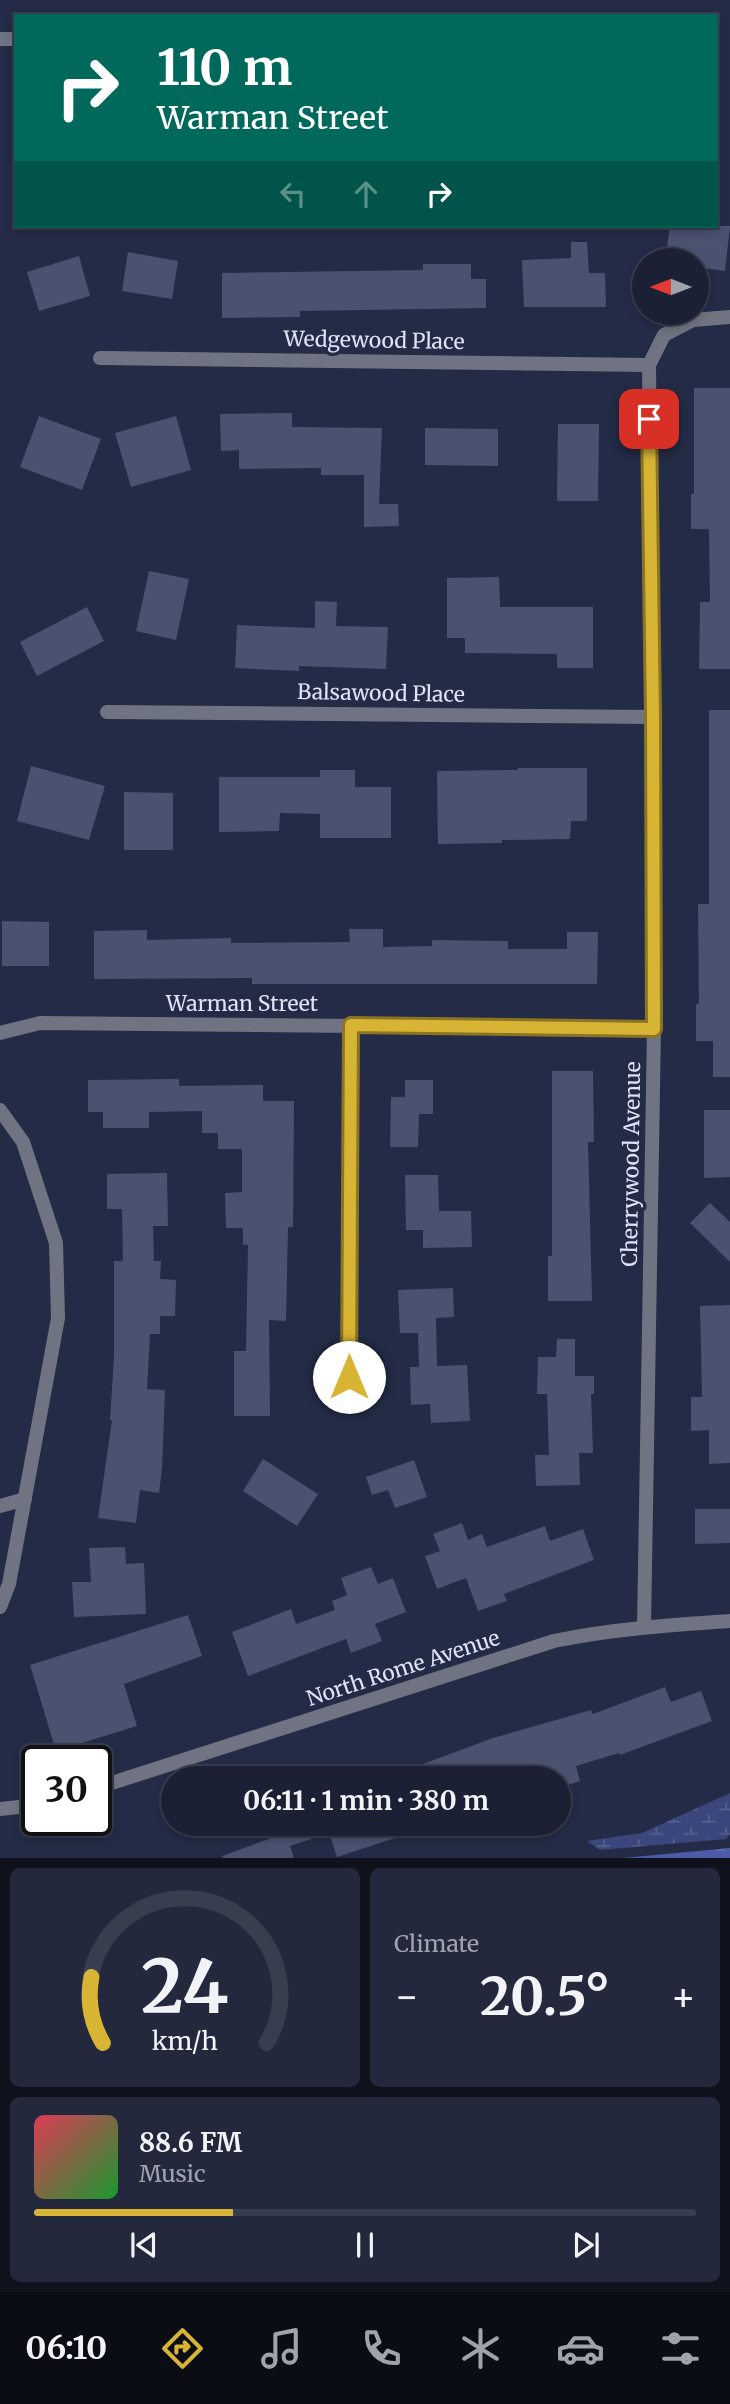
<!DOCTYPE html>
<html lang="en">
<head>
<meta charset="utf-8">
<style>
	body { margin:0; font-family:Merriweather,serif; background:#24283c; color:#f1f3f6; height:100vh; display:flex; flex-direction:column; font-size:26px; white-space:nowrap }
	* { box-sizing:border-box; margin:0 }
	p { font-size:23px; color:#a0a3ac }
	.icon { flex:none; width:38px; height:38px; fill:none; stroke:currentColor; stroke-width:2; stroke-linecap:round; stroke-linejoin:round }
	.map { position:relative; height:1858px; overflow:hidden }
	.details { display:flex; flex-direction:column; gap:10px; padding:10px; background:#0f121d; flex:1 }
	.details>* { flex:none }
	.guide { position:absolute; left:14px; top:14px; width:704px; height:214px; border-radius:0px; box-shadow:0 4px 10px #0003,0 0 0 2px #393e4f; background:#00695c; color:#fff; overflow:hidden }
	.needle { width:46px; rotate:270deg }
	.tools { position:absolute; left:632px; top:248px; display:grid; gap:14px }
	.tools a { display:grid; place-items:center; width:77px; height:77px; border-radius:50%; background:#1b2034; box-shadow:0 4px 10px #0003,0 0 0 2px #393e4f; font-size:35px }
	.speed { position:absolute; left:21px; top:1745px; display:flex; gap:14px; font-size:35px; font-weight:700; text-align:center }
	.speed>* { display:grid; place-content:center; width:91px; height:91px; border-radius:50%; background:#1b2034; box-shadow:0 4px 10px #0003,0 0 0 2px #393e4f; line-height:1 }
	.speed .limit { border:4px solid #111; border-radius:10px; background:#fff; color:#111 }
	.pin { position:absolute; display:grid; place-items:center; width:60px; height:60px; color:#fff; margin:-30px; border-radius:14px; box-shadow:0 4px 10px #0006 }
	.me { position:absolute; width:77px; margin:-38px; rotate:0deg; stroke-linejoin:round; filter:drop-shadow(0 0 5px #0008) }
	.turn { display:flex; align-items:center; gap:24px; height:147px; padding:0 28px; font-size:32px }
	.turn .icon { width:91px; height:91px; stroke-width:2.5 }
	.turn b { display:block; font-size:49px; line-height:60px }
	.lanes { display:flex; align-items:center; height:66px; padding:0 28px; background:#0003; justify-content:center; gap:35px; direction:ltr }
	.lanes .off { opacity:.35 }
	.big { font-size:52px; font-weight:700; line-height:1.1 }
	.details .widget { flex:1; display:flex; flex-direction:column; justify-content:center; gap:10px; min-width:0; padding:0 24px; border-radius:10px; background:#24283c }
	.details .dial { align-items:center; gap:0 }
	.dial svg { height:182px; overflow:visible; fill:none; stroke:#393e4f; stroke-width:7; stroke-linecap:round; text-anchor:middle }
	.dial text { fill:#f1f3f6; stroke:none }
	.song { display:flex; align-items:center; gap:21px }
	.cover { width:84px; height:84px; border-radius:10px; background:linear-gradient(135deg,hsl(350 70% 55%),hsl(130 70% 35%)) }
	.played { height:7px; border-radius:4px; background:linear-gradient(90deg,#d8b434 30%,#393e4f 30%) }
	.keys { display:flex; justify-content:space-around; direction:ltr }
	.heat { display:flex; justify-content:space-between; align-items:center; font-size:38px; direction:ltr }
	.details .tiles { flex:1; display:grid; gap:10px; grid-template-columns:1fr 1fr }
	.widget:last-child { grid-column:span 2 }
	.trip { position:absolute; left:161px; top:1766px; width:410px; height:70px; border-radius:35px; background:#1b2034; box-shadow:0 4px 10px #0003,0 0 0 2px #393e4f; font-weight:700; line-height:70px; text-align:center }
	.menu { display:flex; height:112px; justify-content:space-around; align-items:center; background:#0b0d15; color:#a0a3ac }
	.menu .icon { width:49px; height:49px }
	.menu .current { color:#d8b434 }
	.menu b { font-size:32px; color:#f1f3f6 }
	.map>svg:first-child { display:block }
	.wetland { fill:url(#wetland-marsh) }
	.water { fill:url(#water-waves) }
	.building { fill:#4a5270 }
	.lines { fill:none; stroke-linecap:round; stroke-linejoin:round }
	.minor { stroke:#707482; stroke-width:14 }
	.route-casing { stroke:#8c7522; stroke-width:18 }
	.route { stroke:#d8b434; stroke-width:12 }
	.labels { text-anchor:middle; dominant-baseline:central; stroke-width:7; stroke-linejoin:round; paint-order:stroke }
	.street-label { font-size:21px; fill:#dee3f5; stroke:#242b46 }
</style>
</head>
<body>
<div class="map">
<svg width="730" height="1858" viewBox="0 0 730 1858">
	<defs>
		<pattern id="wetland-marsh" width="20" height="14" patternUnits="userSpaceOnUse" patternTransform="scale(1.75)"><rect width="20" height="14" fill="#3a467c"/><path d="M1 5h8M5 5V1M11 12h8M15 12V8" fill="none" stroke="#56618f"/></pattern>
		<pattern id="water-waves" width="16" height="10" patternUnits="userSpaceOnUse" patternTransform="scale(1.75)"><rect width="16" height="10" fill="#4c5ca8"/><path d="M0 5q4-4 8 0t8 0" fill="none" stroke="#6573b5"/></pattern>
	</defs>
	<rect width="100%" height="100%" fill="#242b46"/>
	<path class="wetland" d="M 730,1793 L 730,1834 L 726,1839 L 600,1850 L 587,1841 L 642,1833 Z"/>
	<path class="water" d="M 730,1848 L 730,1858 L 623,1858 Z"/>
	<g class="building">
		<path d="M 670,226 L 730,226 L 725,271 L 696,267 L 696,261 L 665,261 Z"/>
		<path d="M 571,242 L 587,242 L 589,273 L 605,273 L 606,307 L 524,307 L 522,260 L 571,258 Z"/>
		<path d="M 128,252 L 178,261 L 172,299 L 122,291 Z"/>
		<path d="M 79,256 L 90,296 L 39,311 L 27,272 Z"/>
		<path d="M 423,264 L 471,264 L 471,279 L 486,279 L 486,308 L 300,311 L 300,317 L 222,318 L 222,273 L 423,270 Z"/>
		<path d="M 694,388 L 730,388 L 730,669 L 699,669 L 700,602 L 710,602 L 709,529 L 691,529 L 691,494 L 694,494 Z"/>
		<path d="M 292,413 L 292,427 L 382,428 L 379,504 L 398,504 L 399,526 L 364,527 L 364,475 L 321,475 L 321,468 L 239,469 L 239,450 L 221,451 L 220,414 Z"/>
		<path d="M 39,416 L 101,439 L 82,490 L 20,467 Z"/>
		<path d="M 176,416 L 191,470 L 131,487 L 115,433 Z"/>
		<path d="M 558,424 L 599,424 L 598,501 L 557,501 Z"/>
		<path d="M 425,428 L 498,429 L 498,466 L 425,465 Z"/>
		<path d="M 149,571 L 189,579 L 176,640 L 136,631 Z"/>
		<path d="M 499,577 L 500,607 L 593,607 L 593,668 L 557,668 L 557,654 L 465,653 L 465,638 L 447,638 L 447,578 Z"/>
		<path d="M 315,601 L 337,602 L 336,626 L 388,627 L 386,669 L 299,666 L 299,671 L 235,668 L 237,625 L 315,628 Z"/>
		<path d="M 87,607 L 104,641 L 37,676 L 20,642 Z"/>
		<path d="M 709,710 L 730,710 L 730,1077 L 713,1077 L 713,1041 L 696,1041 L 696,1004 L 699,1004 L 698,904 L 709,904 Z"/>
		<path d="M 31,766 L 105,786 L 89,840 L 17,821 Z"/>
		<path d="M 518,768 L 587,768 L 587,821 L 571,821 L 570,839 L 502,840 L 502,843 L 438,844 L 437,771 L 518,770 Z"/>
		<path d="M 320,770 L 355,770 L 355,787 L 391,787 L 391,838 L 320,838 L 320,814 L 280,813 L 279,831 L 219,832 L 219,777 L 320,777 Z"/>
		<path d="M 124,792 L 173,793 L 173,850 L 124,850 Z"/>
		<path d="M 2,921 L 49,922 L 49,966 L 2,966 Z"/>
		<path d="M 349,929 L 383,929 L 383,947 L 432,946 L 432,940 L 508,941 L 508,949 L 567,949 L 567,932 L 598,932 L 597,984 L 252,984 L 252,978 L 94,979 L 94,931 L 147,930 L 147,940 L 231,938 L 231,943 L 350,942 Z"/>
		<path d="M 552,1071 L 593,1071 L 594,1142 L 588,1142 L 592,1301 L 548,1301 L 548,1256 L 552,1256 Z"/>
		<path d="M 179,1079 L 179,1086 L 263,1085 L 263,1101 L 294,1101 L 293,1227 L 288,1227 L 286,1321 L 269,1320 L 270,1416 L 234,1416 L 234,1351 L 246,1351 L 248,1245 L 243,1245 L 243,1228 L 226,1228 L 225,1193 L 242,1192 L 242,1149 L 218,1149 L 218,1133 L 202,1133 L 202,1111 L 149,1112 L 149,1128 L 103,1128 L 103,1112 L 88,1112 L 88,1080 Z"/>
		<path d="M 405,1080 L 433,1080 L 433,1114 L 419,1114 L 418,1147 L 390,1147 L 391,1097 L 405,1097 Z"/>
		<path d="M 704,1110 L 730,1110 L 730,1177 L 704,1178 Z"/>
		<path d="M 167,1173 L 168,1226 L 153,1226 L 154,1261 L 161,1261 L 160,1279 L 176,1280 L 175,1316 L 160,1316 L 160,1334 L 150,1334 L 147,1389 L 165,1390 L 162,1468 L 159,1493 L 140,1490 L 136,1523 L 98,1518 L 112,1420 L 110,1420 L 114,1356 L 114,1261 L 123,1261 L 122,1209 L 107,1209 L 107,1174 Z"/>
		<path d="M 405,1175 L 438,1175 L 439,1211 L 471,1211 L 472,1247 L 423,1248 L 423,1230 L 406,1230 Z"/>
		<path d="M 710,1203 L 730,1222 L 730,1262 L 690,1223 Z"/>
		<path d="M 453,1288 L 454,1317 L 436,1318 L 437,1366 L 467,1365 L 470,1421 L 431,1423 L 430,1404 L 411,1405 L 410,1367 L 419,1367 L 418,1333 L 400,1333 L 398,1290 Z"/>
		<path d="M 730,1305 L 730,1463 L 709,1464 L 709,1430 L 691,1431 L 691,1397 L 702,1397 L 700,1306 Z"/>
		<path d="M 557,1339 L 575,1339 L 575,1376 L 594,1376 L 594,1394 L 591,1394 L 593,1453 L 579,1453 L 580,1485 L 536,1486 L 535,1455 L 549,1455 L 547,1394 L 537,1394 L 538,1357 L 556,1357 Z"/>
		<path d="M 263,1459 L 318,1494 L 297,1526 L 243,1491 Z"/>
		<path d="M 414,1460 L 427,1497 L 395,1508 L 388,1490 L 372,1495 L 366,1477 Z"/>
		<path d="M 695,1509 L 730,1509 L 730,1543 L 695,1544 Z"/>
		<path d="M 462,1523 L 468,1540 L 482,1534 L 487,1547 L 545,1526 L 550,1541 L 583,1529 L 594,1560 L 504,1594 L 507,1601 L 478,1611 L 466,1578 L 437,1589 L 425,1556 L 440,1551 L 433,1534 Z"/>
		<path d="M 125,1547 L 126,1564 L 144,1563 L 146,1614 L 74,1617 L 72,1582 L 91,1582 L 89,1548 Z"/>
		<path d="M 371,1567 L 378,1584 L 393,1578 L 406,1612 L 375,1624 L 382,1641 L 351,1653 L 346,1639 L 248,1676 L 232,1632 L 291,1609 L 296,1624 L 335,1610 L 332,1601 L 347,1595 L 341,1578 Z"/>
		<path d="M 188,1615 L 202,1656 L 124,1684 L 137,1726 L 56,1751 L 30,1665 Z"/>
		<path d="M 665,1687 L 671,1702 L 701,1691 L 712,1721 L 620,1755 L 619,1753 L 576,1766 L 580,1781 L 558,1788 L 558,1778 L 515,1778 L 513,1769 L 488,1778 L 391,1778 L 391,1776 L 493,1738 L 591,1710 L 593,1714 Z"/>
		<path d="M 273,1824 L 429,1824 L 429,1827 L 337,1857 L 329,1833 L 290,1846 L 294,1858 L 223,1858 L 222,1856 L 277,1836 Z"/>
	</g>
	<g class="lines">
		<g class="minor">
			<path d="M 0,39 L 16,39"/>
			<path d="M 100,358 L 649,365"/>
			<path d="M 107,712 L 653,717"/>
			<path d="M 0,1033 L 40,1023 L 654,1029"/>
			<path d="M 0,1110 L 23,1142 L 56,1243 L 58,1318 L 9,1584 L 0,1607"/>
			<path d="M 349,1377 L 351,1025"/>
			<path d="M 0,1506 L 25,1499"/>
			<path d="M 644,1627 L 654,1029 L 653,717 L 649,365 L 664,335 L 693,320 L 730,317"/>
			<path d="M 96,1788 L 554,1641 C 612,1629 671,1625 730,1621"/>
			<path d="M 0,1809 L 37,1805"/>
		</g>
	</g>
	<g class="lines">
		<g class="route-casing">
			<path id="route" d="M 349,1377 L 351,1025 L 654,1029 L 653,717 L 649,419"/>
		</g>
		<use href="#route" class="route"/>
	</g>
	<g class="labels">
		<g class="street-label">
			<text transform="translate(374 340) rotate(1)">Wedgewood Place</text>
			<text transform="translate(381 693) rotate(1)">Balsawood Place</text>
			<text x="242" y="1003">Warman Street</text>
			<text transform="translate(631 1164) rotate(-89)">Cherrywood Avenue</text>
			<text transform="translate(403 1668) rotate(-18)">North Rome Avenue</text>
		</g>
	</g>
</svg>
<div class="tools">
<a><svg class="needle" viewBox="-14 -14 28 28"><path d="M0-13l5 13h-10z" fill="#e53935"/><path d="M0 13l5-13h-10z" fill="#a0a3ac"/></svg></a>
</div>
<div class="speed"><div class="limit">30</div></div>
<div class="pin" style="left:649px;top:419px;background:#d93025"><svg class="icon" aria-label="arrive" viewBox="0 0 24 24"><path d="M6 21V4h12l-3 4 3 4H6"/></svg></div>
<svg class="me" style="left:349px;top:1377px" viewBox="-20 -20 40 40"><circle r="19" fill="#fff"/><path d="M0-13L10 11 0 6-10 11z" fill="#d8b434"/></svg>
<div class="trip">06:11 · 1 min · 380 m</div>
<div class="guide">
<div class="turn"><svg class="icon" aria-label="right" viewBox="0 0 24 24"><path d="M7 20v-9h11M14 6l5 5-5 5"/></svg><div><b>110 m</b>Warman Street</div></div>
<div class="lanes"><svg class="icon off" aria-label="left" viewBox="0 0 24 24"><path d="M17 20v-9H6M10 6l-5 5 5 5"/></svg><svg class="icon off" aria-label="ahead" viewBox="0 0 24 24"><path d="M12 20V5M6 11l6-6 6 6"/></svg><svg class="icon" aria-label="right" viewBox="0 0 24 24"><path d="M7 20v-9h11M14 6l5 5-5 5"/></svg></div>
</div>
</div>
<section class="details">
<div class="tiles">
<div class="widget dial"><svg viewBox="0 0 100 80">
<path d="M14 69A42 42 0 1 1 86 69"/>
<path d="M14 69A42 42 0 0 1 9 40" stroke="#d8b434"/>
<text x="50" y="56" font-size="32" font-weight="700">24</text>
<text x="50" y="72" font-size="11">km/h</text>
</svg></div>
<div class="widget"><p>Climate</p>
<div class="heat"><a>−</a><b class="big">20.5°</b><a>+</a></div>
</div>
<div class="widget">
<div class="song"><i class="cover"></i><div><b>88.6 FM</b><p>Music</p></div></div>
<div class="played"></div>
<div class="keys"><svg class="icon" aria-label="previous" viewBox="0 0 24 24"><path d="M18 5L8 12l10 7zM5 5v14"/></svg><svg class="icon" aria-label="pause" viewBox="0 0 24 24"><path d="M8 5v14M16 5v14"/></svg><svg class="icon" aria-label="next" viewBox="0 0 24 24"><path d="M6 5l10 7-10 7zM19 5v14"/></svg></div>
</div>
</div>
</section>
<nav class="menu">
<b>06:10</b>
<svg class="icon current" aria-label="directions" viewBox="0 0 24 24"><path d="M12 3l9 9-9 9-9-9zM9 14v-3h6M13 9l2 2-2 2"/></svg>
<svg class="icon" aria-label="music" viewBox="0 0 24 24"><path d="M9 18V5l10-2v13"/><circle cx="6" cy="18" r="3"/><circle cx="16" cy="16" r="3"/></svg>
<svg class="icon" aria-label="phone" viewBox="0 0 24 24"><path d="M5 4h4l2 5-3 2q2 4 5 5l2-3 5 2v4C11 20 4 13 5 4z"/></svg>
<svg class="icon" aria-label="climate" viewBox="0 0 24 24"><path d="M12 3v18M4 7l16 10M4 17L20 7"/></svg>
<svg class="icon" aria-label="car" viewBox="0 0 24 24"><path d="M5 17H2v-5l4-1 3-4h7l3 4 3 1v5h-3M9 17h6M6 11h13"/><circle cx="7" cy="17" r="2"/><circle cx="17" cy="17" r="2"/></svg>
<svg class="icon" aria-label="filters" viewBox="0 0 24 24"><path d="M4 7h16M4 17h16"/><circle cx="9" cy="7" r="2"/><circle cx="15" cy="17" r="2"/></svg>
</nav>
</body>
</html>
